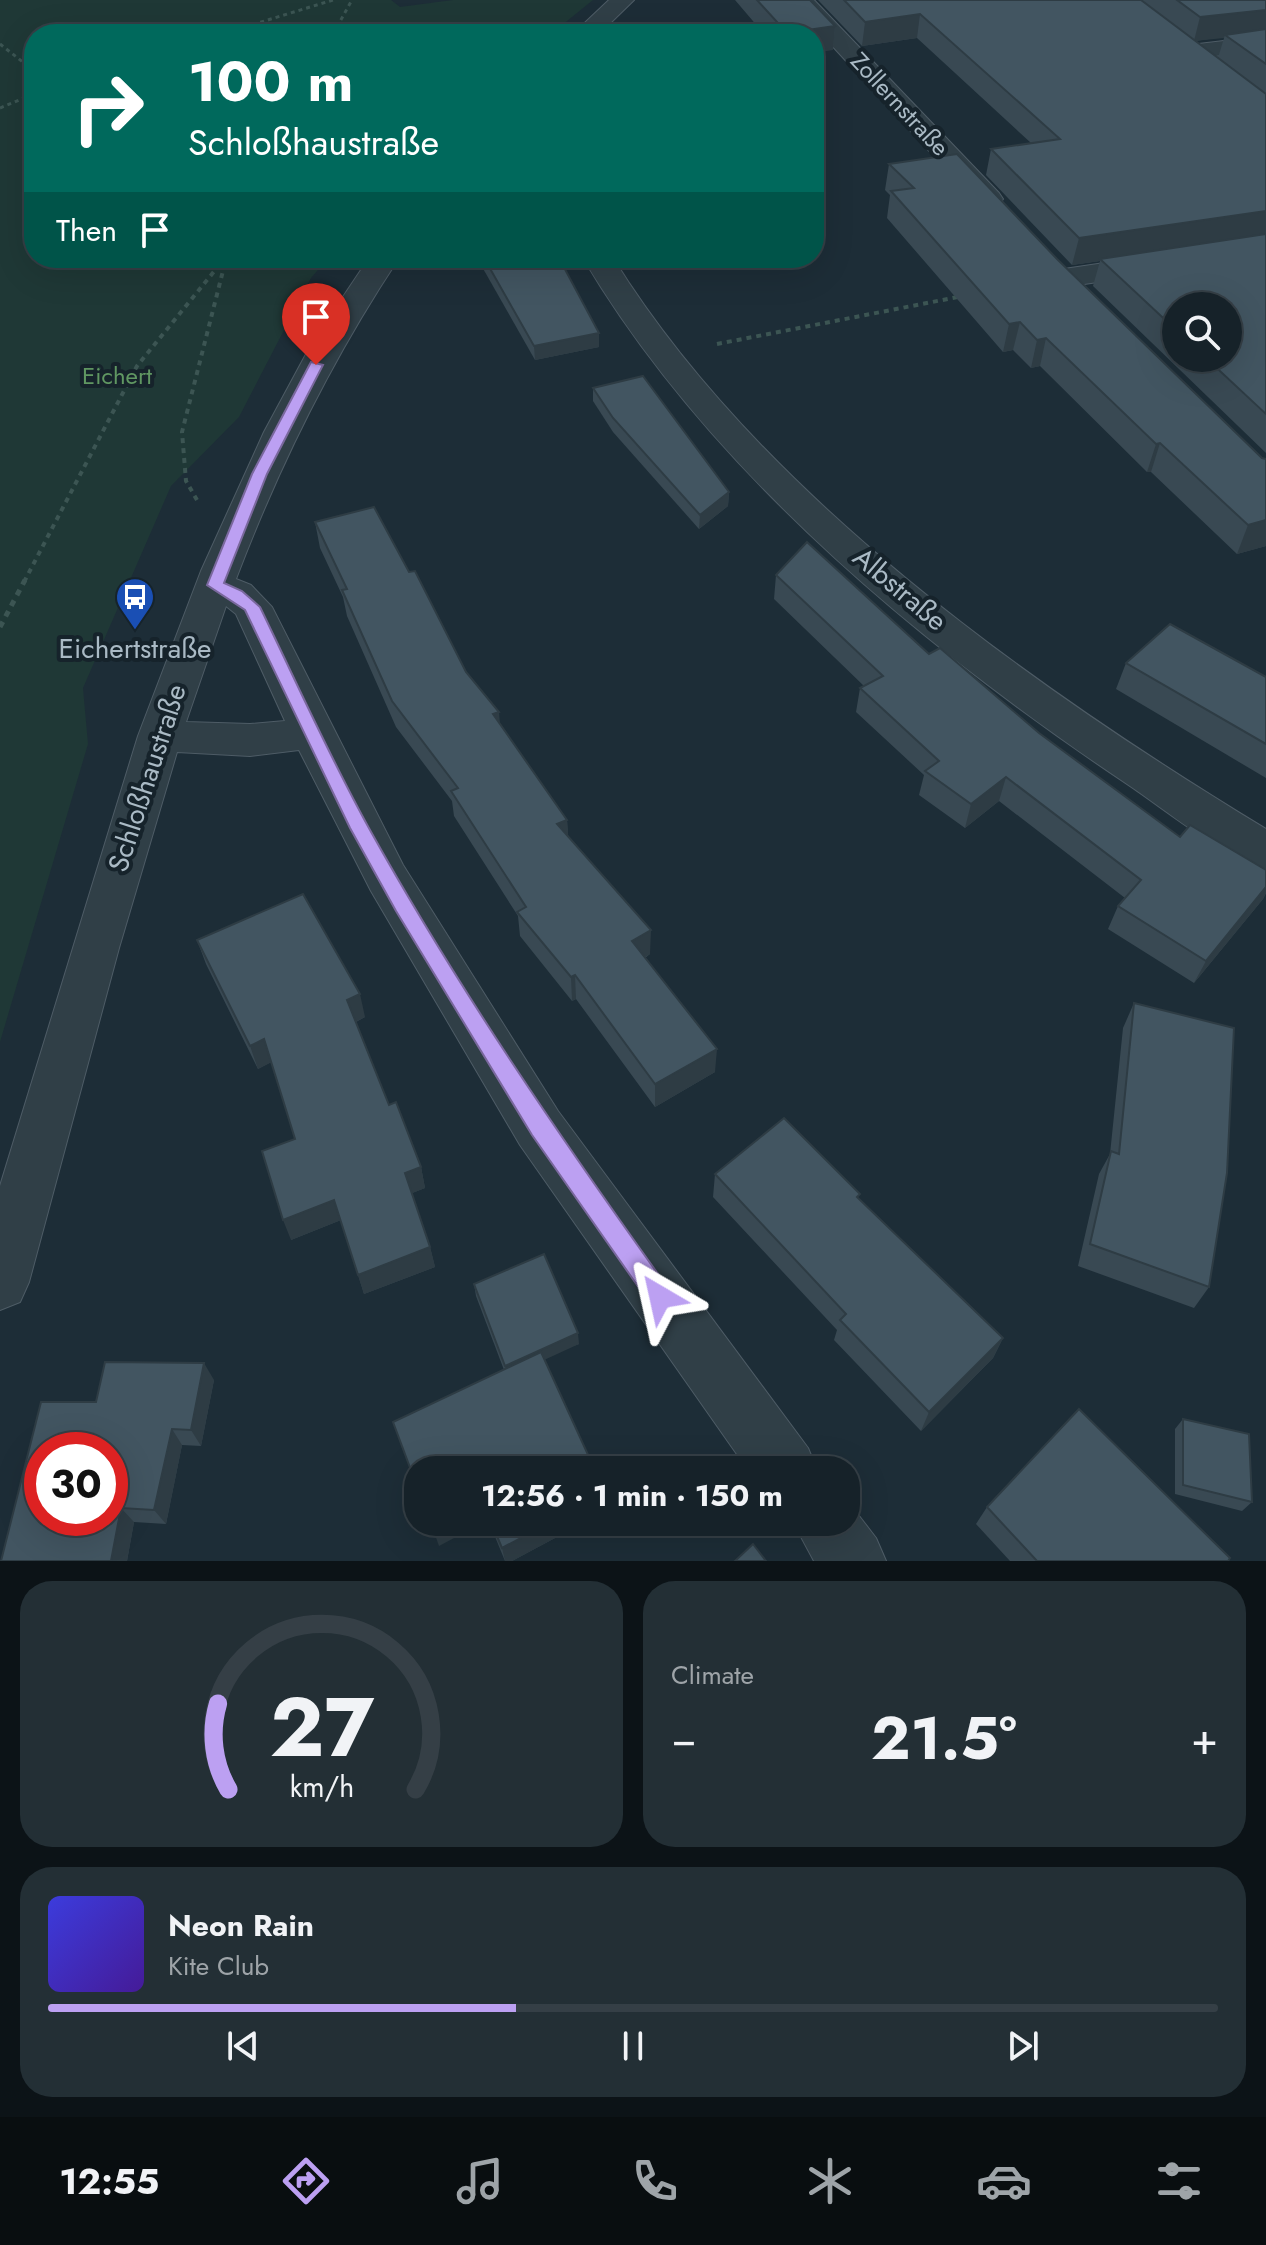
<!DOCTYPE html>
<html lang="en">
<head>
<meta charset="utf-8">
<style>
	body { margin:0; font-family:Jost,sans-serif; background:#232f35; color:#f1f3f6; height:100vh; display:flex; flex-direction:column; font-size:30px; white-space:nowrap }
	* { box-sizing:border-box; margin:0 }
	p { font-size:26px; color:#9ea4a8 }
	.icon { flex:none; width:44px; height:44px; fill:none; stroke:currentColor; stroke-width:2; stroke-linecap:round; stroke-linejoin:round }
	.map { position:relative; height:1561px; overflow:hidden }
	.side { display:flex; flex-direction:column; gap:20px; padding:20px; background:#0c1317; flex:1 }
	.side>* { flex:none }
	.hud { position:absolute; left:24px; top:24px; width:800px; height:244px; border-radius:32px; box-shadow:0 8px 32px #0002,0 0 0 2px #353f46; background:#00695c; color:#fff; overflow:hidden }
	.tools { position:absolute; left:1162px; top:292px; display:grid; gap:16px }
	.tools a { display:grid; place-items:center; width:80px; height:80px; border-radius:50%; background:#162229; box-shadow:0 8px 32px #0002,0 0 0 2px #353f46; font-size:40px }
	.speed { position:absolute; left:24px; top:1432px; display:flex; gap:16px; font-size:40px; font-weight:700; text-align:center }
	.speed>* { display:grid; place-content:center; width:104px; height:104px; border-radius:50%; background:#162229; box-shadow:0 8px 32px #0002,0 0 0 2px #353f46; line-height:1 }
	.speed .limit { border:12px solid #d22; background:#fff; color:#111 }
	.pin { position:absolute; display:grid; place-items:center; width:68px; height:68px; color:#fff; margin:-82px -34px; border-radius:50% 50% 50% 0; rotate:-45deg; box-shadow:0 0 8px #0007 }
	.pin .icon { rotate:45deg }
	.me { position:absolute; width:88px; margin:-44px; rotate:324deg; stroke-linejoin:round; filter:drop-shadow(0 0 6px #0008) }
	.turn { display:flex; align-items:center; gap:28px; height:168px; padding:0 32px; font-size:36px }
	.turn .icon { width:104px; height:104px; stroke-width:2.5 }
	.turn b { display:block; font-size:56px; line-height:68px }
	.then { display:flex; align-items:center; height:76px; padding:0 32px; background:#0003; gap:16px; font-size:30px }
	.big { font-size:60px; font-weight:700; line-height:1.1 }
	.side .tile { flex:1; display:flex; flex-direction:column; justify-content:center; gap:12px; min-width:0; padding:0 28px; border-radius:32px; background:#232f35 }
	.side .dial { align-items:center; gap:0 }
	.dial svg { height:208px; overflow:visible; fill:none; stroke:#353f46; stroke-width:7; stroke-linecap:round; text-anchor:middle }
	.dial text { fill:#f1f3f6; stroke:none }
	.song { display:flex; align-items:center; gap:24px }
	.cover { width:96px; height:96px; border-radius:12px; background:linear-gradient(135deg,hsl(240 70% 55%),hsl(260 70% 35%)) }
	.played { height:8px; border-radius:4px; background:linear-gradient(90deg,#bca0f2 40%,#353f46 40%) }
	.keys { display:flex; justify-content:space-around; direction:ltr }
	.heat { display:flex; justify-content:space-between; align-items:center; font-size:44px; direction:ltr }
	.side .tiles { flex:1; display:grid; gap:20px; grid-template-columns:1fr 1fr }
	.tile:last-child { grid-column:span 2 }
	.trip { position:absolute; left:404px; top:1456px; width:456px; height:80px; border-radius:32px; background:#162229; box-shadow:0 8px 32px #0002,0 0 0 2px #353f46; font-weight:700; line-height:80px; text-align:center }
	.dock { display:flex; height:128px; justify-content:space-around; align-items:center; background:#090e10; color:#9ea4a8 }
	.dock .icon { width:56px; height:56px }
	.dock .on { color:#bca0f2 }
	.dock b { font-size:36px; color:#f1f3f6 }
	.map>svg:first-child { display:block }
	.green { fill:#1f3836 }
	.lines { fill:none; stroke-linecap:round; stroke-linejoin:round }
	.minor-casing { stroke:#4e5c66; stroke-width:2 }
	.path-far2 { stroke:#3c5553; stroke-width:3; stroke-dasharray:4 4; stroke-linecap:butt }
	.path-far1 { stroke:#3c5553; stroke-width:4; stroke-dasharray:5 5; stroke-linecap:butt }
	.path { stroke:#3c5553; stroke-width:5; stroke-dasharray:6 6; stroke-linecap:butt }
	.minor { fill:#303f47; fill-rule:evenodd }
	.wall { fill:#394953; fill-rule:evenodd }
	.shaded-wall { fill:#2e3c44 }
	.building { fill:#425561; stroke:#2e3c44; stroke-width:2; fill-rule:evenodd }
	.route { fill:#bca0f2; stroke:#7a689d; stroke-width:2 }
	.labels { text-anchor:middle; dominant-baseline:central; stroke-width:8; stroke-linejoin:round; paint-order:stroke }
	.far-street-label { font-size:24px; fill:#aabac5; stroke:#16232b }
	.far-park-label { font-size:24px; fill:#609762; stroke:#16232b }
	.street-label { font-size:28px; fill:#aabac5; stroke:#16232b }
	.poi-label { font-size:28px; fill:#aabac5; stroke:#16232b }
</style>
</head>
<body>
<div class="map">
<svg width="1266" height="1561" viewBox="0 0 1266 1561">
	<rect width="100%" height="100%" fill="#1d2d37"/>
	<path class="green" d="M 0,0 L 391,0 L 400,7 L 453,0 L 593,0 L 551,34 L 34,34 L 34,258 L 328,258 L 311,278 L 239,417 L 171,486 L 83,688 L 88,744 L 0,1042 Z"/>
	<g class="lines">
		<g class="minor-casing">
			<g id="minor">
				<path d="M 609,0 L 634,0 L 599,34 L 573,34 Z"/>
				<path d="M 790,0 L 814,0 L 999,193 L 1003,199 L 999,205 L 979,205 Z"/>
				<path d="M 1266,36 L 1266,50 L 1190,59 L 1178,52 L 1190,45 Z"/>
				<path d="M 1266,239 L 1266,257 L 1064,287 L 1053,284 L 1049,278 L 1053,272 L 1064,269 Z"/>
				<path d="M 369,258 L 399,258 C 332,359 279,466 236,579 L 251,585 L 272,607 L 403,865 L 558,1111 L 808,1448 L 817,1470 L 748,1470 L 520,1145 L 371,891 L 299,750 L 250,756 L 177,752 L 119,948 L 29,1282 L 20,1302 L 0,1310 L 0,1186 L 138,736 L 201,571 L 264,432 L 312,343 ZM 226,606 L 236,614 L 285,721 L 250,724 L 186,722 Z"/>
				<path d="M 583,258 L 613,258 C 759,494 1032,687 1266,829 L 1266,869 C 1217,853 1170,813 1127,784 C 924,648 709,471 583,258 Z"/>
				<path d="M 846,1499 L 876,1538 L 886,1561 L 814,1561 L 793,1522 L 846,1522 Z"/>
			</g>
		</g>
		<g class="path-far2">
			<path d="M 222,34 L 333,0"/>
			<path d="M 333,34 L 352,0"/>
			<path d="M 0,44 L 34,71"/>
			<path d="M 0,108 L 34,94"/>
		</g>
		<g class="path-far1">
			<path d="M 717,344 L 963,296"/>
			<path d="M 197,500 L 186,481 L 182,432 L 226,259"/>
			<path d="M 24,582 L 137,366 L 225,258"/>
		</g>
		<path class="path" d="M 0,627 L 25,580"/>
		<use href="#minor" class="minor"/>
	</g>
	<g class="wall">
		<path d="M 735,0 L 810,0 L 835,26 L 833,50 L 814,34 L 764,34 Z"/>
		<path d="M 818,0 L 1266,0 L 1266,453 L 1093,286 L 1100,261 L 1072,265 L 986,175 L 991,149 L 1031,143 L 917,38 L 862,46 ZM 1216,38 L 1224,38 L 1218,58 L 1195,41 ZM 1176,306 L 1228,358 L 1176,358 Z"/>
		<path d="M 889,164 L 1057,259 L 1262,458 L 1266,546 L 1237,554 L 1151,472 L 1147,472 L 1040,366 L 1031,368 L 1013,350 L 1003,352 L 887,218 L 890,195 L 885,190 Z"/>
		<path d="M 477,258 L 559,258 L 599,347 L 535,360 Z"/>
		<path d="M 593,388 L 729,492 L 728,506 L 699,529 L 613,432 L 593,401 Z"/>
		<path d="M 315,522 L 409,572 L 466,672 L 500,724 L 567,820 L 568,837 L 650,954 L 645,958 L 715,1072 L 655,1107 L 576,999 L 572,1001 L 520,936 L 518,916 L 454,816 L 452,801 L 396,727 L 347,616 L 343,597 L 320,548 Z"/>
		<path d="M 776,575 L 929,654 L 1180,837 L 1266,870 L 1266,893 L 1263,899 L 1194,983 L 1108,929 L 1118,906 L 1125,898 L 999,801 L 965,828 L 919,795 L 924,775 L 856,712 L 860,688 L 864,686 L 774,599 Z"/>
		<path d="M 1126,663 L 1266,677 L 1266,778 L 1116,689 Z"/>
		<path d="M 197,940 L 365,1017 L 356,1022 L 389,1105 L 421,1167 L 425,1188 L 412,1193 L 430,1247 L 435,1267 L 364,1294 L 341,1220 L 291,1240 L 295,1139 L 271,1062 L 258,1069 L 206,964 Z"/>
		<path d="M 1134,1003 L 1209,1287 L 1194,1308 L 1078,1266 L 1099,1174 L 1110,1154 L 1123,1028 Z"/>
		<path d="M 715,1174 L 859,1199 L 1003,1338 L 993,1358 L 921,1431 L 834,1340 L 837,1330 L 713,1197 Z"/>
		<path d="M 474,1284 L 579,1344 L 504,1370 L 476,1296 Z"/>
		<path d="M 214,1380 L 201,1446 L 182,1445 L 166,1524 L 134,1522 L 127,1561 L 96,1402 Z"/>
		<path d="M 1183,1419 L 1252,1502 L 1242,1511 L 1175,1494 L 1175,1429 Z"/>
		<path d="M 987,1507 L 1228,1561 L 1010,1561 L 976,1524 Z"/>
		<path d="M 489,1522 L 585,1522 L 512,1561 L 505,1561 Z"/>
	</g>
	<g class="shaded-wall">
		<path d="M 1266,10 L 1266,33 L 1225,35 L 1224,38 L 1194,41 L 1200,17 Z"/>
		<path d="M 920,14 L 917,38 L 862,46 L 865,22 Z"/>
		<path d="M 835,26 L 833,50 L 814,53 L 814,34 L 787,34 Z"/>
		<path d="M 1266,211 L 1266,237 L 1100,259 L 1100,261 L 1072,265 L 1079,238 Z"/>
		<path d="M 672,258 L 694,258 L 672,262 Z"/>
		<path d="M 1020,322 L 1013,350 L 1003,352 L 1009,324 Z"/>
		<path d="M 599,333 L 599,347 L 535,360 L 534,346 Z"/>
		<path d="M 1046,338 L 1040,366 L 1031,368 L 1037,340 Z"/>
		<path d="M 1160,443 L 1151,472 L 1147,472 L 1156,444 Z"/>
		<path d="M 729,492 L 728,506 L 699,529 L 700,515 Z"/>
		<path d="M 1266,520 L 1266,546 L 1237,554 L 1248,525 Z"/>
		<path d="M 499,712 L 501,737 L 493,714 Z"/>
		<path d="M 1006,777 L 999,801 L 965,828 L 971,804 Z"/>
		<path d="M 567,820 L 569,845 L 557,824 Z"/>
		<path d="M 1266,887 L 1266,893 L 1263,899 L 1194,983 L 1206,961 Z"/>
		<path d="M 651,930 L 650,954 L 632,965 L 632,941 Z"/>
		<path d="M 575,975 L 576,999 L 572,1001 L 571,977 Z"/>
		<path d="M 360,994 L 365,1017 L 353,1023 L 347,1000 Z"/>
		<path d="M 264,1039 L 272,1062 L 258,1069 L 250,1046 Z"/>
		<path d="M 717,1049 L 715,1072 L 655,1107 L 655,1084 Z"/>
		<path d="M 421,1167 L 425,1188 L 410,1194 L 405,1173 Z"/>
		<path d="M 334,1200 L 341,1220 L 291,1240 L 283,1220 Z"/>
		<path d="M 430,1247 L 435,1267 L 364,1294 L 358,1275 Z"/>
		<path d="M 578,1333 L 579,1344 L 507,1377 L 505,1366 Z"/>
		<path d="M 1003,1338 L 993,1358 L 921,1431 L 929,1412 Z"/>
		<path d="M 204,1363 L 214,1380 L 201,1446 L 191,1430 Z"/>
		<path d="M 172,1429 L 182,1445 L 166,1524 L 154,1510 Z"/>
		<path d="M 121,1508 L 134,1522 L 127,1561 L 111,1561 Z"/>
		<path d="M 447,1522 L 484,1522 L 439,1546 L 433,1529 Z"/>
		<path d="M 551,1522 L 585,1522 L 512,1561 L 505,1561 L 502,1548 Z"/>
	</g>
	<g class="building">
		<path d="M 757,0 L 810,0 L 835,26 L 787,33 Z"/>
		<path d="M 844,0 L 1141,0 L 1266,94 L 1266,211 L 1079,238 L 991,149 L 1060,139 L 920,14 L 865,22 Z"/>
		<path d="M 1177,0 L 1266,0 L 1266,10 L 1200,17 Z"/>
		<path d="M 1266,29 L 1266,64 L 1225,35 Z"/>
		<path d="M 957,154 L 1057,259 L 1262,458 L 1266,459 L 1266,520 L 1248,525 L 1160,443 L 1156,444 L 1046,338 L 1037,340 L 1020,322 L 1009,324 L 891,191 L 914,188 L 889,164 Z"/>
		<path d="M 1266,234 L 1266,414 L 1206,358 L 1228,358 L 1228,306 L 1176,306 L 1176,330 L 1100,259 Z"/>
		<path d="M 484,258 L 559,258 L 599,333 L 534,346 Z"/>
		<path d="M 643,376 L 729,492 L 700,515 L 613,418 L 593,388 Z"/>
		<path d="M 374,507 L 409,572 L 415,571 L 466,672 L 499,712 L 493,714 L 567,820 L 557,824 L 651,930 L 632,941 L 717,1049 L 655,1084 L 575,975 L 571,977 L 517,912 L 526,907 L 451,791 L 458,788 L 392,701 L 342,590 L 347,589 L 315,522 Z"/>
		<path d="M 807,542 L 929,654 L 940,648 L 1039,733 L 1180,837 L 1190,825 L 1266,870 L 1266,887 L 1206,961 L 1118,906 L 1141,880 L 1006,777 L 971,804 L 925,771 L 939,761 L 860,688 L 883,676 L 776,575 Z"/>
		<path d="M 1170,624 L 1266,677 L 1266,744 L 1126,663 Z"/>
		<path d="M 303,894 L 360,994 L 347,1000 L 389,1105 L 396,1102 L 421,1167 L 405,1173 L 430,1247 L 358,1275 L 334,1200 L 283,1220 L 262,1151 L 295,1139 L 264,1039 L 250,1046 L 197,940 Z"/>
		<path d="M 1134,1003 L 1234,1028 L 1227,1173 L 1209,1287 L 1090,1244 L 1111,1151 L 1119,1154 Z"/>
		<path d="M 784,1118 L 860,1194 L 857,1197 L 1003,1338 L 929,1412 L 840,1320 L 846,1314 L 715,1174 Z"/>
		<path d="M 544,1254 L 578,1333 L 505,1366 L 474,1284 Z"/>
		<path d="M 541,1352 L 595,1470 L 418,1470 L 418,1489 L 393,1422 Z"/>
		<path d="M 105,1362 L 204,1363 L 191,1430 L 172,1429 L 154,1510 L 121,1508 L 111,1561 L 1,1561 L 41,1402 L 96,1402 ZM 42,1450 L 110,1450 L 110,1518 L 42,1518 Z"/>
		<path d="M 1079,1409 L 1230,1558 L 1228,1561 L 1037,1561 L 987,1507 Z"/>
		<path d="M 1183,1419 L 1249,1434 L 1252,1502 L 1183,1485 Z"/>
		<path d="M 430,1522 L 447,1522 L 433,1529 Z"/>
		<path d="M 491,1522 L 551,1522 L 502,1548 Z"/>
		<path d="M 753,1544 L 766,1561 L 735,1561 Z"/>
	</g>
	<path class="route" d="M 311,362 L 323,365 L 267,474 L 224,583 L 242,591 L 260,607 C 296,681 330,758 370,830 C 459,990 562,1140 668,1288 L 672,1297 L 668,1305 L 660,1309 L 651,1305 L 532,1135 L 396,911 L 350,828 L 245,610 L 207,585 L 252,474 Z"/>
	<defs>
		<g id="bus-pin" transform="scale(2)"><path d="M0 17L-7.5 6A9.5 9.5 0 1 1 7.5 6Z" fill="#1a4fb4" stroke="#16232b"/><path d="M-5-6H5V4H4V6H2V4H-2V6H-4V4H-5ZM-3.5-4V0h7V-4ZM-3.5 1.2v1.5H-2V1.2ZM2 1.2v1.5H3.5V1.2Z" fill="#fff"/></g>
	</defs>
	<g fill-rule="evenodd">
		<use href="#bus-pin" x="135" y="597"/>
	</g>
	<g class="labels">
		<g class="far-street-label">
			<text transform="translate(900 104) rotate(47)">Zollernstraße</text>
		</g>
		<g class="far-park-label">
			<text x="117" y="375">Eichert</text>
		</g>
		<g class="street-label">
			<text transform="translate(900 589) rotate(40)">Albstraße</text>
			<text transform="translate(147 778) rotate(-72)">Schloßhaustraße</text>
		</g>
		<g class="poi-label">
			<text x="135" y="648">Eichertstraße</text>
		</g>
	</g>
</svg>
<div class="tools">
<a><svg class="icon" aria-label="search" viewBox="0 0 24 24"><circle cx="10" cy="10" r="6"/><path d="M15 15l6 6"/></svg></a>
</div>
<div class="speed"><div class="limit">30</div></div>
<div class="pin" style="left:316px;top:365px;background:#d93025"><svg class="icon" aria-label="arrive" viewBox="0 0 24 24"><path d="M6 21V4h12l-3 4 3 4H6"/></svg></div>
<svg class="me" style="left:660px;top:1297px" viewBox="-20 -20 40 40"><path d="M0-17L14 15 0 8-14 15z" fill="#bca0f2" stroke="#fff" stroke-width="4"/></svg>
<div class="trip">12:56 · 1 min · 150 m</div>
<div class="hud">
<div class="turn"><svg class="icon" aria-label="right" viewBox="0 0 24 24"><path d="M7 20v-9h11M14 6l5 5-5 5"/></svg><div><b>100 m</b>Schloßhaustraße</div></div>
<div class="then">Then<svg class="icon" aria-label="arrive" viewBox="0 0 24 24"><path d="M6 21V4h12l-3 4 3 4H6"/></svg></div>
</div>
</div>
<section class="side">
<div class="tiles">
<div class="tile dial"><svg viewBox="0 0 100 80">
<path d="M14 69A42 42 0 1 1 86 69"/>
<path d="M14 69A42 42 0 0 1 10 36" stroke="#bca0f2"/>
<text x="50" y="56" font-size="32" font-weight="700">27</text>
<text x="50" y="72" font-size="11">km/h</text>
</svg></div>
<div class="tile"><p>Climate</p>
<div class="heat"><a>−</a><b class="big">21.5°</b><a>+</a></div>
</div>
<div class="tile">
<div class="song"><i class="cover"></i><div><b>Neon Rain</b><p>Kite Club</p></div></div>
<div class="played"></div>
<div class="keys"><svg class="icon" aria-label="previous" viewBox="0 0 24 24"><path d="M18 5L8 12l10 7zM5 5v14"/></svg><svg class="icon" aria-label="pause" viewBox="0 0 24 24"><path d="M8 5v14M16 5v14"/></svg><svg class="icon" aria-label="next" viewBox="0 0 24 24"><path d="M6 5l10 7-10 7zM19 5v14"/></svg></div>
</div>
</div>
</section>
<nav class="dock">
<b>12:55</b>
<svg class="icon on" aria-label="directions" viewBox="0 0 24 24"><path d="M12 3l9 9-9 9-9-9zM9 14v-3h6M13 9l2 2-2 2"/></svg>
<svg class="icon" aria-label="music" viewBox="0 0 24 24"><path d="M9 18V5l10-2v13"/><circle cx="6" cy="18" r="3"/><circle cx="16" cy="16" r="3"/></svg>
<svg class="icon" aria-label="phone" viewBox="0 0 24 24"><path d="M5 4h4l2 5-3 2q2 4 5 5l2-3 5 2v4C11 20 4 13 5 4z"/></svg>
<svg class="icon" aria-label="climate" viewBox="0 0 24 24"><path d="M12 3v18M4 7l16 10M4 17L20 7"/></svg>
<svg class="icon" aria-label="car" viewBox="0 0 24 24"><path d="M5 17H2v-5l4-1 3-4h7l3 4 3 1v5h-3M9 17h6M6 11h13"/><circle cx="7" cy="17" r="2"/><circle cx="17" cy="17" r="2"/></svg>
<svg class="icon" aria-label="filters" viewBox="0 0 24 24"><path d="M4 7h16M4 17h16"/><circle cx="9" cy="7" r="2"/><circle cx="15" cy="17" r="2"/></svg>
</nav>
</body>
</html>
